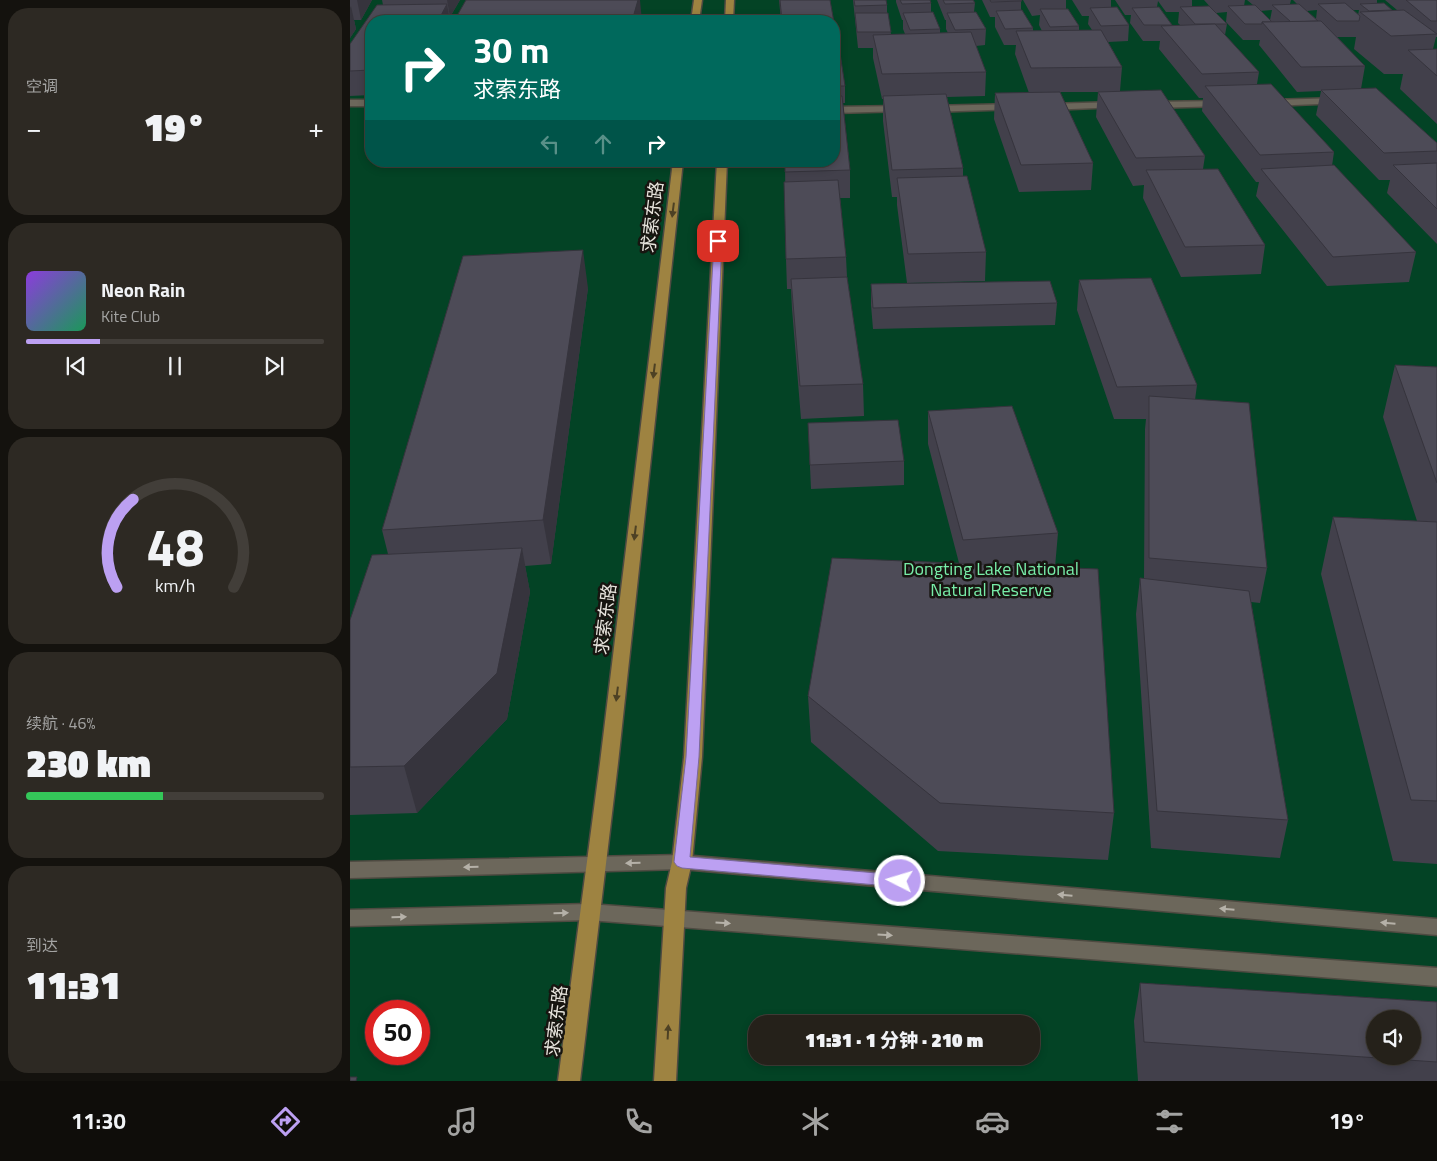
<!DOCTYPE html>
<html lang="zh">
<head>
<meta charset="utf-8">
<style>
	body { margin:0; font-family:"Titillium Web","Noto Sans SC",sans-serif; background:#2d2923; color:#f1f3f6; height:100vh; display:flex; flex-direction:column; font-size:19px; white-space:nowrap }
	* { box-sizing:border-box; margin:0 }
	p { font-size:16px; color:#a3a3a2 }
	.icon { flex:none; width:28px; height:28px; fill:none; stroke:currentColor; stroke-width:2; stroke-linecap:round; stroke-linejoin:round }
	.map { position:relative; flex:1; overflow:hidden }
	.panel { display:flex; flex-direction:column; gap:8px; padding:8px; background:#14120e; width:350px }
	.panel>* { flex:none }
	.banner { position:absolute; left:15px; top:15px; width:475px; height:152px; border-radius:20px; box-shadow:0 2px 8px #0003,0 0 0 1px #423e39; background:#00695c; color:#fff; overflow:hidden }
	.controls { position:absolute; left:1016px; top:1010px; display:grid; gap:10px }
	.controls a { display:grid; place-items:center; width:55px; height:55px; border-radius:50%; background:#25211a; box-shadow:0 2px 8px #0003,0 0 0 1px #423e39; font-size:25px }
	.speed { position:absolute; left:15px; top:1000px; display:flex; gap:10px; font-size:25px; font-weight:700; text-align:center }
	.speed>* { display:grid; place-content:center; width:65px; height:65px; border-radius:50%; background:#25211a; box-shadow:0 2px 8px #0003,0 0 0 1px #423e39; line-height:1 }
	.speed .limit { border:8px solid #d22; background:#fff; color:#111 }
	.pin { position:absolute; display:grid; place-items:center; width:42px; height:42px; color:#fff; margin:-21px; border-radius:10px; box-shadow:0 2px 8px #0006 }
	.me { position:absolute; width:55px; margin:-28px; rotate:275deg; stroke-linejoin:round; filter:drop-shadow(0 0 4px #0008) }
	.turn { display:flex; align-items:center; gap:18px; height:105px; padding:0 25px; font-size:22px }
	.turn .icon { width:65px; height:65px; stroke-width:2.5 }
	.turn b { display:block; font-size:35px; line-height:42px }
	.lanes { display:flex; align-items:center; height:48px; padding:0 25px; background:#0003; justify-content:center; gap:25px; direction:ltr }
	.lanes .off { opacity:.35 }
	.big { font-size:38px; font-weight:800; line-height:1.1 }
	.panel .widget { flex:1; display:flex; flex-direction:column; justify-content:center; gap:8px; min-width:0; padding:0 18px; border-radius:20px; background:#2d2923 }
	.panel .dial { align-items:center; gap:0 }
	.dial svg { height:130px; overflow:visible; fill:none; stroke:#423e39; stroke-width:7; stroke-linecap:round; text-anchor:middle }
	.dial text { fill:#f1f3f6; stroke:none }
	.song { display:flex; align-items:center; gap:15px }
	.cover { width:60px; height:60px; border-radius:8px; background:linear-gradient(135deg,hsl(270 70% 55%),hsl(150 70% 35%)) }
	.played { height:5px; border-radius:2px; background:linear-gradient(90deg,#bca0f2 25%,#423e39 25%) }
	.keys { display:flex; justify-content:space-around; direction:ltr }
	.heat { display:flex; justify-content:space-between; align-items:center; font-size:28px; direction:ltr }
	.charge { height:8px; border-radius:4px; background:linear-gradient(90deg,#34c759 46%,#423e39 0) }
	.trip { position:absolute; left:398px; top:1015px; width:292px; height:50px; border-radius:20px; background:#25211a; box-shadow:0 2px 8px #0003,0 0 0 1px #423e39; font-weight:800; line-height:50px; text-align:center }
	.tabs { display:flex; height:80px; justify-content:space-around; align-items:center; background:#0f0d0a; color:#a3a3a2 }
	.tabs .icon { width:35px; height:35px }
	.tabs .active { color:#bca0f2 }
	.tabs b { font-size:22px; color:#f1f3f6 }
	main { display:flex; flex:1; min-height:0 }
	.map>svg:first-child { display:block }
	.green { fill:#034325; fill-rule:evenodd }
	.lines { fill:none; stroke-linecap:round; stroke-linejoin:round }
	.street-casing { stroke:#4e4a41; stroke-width:3 }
	.secondary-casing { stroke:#4e4a41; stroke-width:3 }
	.primary-casing { stroke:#4e4a41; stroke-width:3 }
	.street { fill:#6c675b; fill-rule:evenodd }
	.secondary { fill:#6c675b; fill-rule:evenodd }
	.primary { fill:#9e8341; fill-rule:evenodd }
	.wall { fill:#42404b; fill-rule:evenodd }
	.shaded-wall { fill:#36343d }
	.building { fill:#4d4b57; stroke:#36343d; fill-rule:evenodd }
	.oneway { fill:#4d4124 }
	.oneway2 { fill:#b5b1a8 }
	.route { fill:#bca0f2; stroke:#7a689d }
	.labels { text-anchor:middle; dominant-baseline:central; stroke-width:5; stroke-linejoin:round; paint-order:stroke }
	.street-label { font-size:18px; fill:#e6e3dc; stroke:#171510 }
	.park-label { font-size:18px; fill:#78eda8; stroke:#171510 }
</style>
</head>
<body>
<main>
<section class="panel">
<div class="widget"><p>空调</p>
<div class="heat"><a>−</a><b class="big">19°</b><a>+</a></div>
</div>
<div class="widget">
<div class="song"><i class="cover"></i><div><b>Neon Rain</b><p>Kite Club</p></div></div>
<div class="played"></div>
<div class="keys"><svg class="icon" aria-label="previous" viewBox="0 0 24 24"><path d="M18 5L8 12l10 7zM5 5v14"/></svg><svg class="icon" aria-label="pause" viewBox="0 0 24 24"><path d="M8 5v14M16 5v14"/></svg><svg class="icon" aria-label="next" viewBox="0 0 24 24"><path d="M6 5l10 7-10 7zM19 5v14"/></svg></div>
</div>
<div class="widget dial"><svg viewBox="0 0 100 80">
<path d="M14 69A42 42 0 1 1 86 69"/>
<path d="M14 69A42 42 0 0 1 24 15" stroke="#bca0f2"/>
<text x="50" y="56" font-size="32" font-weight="700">48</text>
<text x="50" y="72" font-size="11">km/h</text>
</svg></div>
<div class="widget"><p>续航 · 46%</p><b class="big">230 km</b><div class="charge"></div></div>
<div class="widget"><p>到达</p><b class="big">11:31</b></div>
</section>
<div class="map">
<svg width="1087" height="1081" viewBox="0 0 1087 1081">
	<rect width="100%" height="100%" fill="#312c22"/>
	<path class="green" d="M 0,0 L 1087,0 L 1087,1081 L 0,1081 ZM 21,21 L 484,21 L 484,161 L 21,161 ZM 26,1011 L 69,1011 L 69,1054 L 26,1054 ZM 1025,1019 L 1062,1019 L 1062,1056 L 1025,1056 ZM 406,1024 L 681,1024 L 681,1056 L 406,1056 Z"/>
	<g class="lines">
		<g class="street-casing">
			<g id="street">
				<path d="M 990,98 L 994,101 L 993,103 L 918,106 L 914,103 L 918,100 Z"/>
				<rect x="0" y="100" width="21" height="6"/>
				<path d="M 872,101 L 875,102 L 875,106 L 800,108 L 796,105 L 800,102 Z"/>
				<path d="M 767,102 L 771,105 L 770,107 L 698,110 L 694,107 L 698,104 Z"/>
				<path d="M 665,104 L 668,105 L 668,109 L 580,112 L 576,109 L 580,106 Z"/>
				<path d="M 552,106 L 555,107 L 555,111 L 484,113 L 484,107 Z"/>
			</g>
		</g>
		<g class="secondary-casing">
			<g id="secondary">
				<path d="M 332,855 L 1087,919 L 1087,935 L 332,869 L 0,878 L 0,862 Z"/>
				<path d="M 239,904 L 1087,968 L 1087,986 L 239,920 L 0,926 L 0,910 Z"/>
			</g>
		</g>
		<g class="primary-casing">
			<g id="primary">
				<path d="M 344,0 L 352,0 L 349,21 L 341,21 Z"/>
				<path d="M 376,0 L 384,0 L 383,21 L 375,21 Z"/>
				<path d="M 323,161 L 333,161 L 268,763 L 230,1081 L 208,1081 L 250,763 Z"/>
				<path d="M 367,161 L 377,161 L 352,757 L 342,862 L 336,888 L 326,1081 L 304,1081 L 316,888 L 322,862 L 334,757 Z"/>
			</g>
		</g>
		<use href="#street" class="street"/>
		<use href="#secondary" class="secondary"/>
		<use href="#primary" class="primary"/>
	</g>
	<g class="wall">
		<path d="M 0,0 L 22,0 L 11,20 L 4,20 L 6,29 L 0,38 Z"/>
		<path d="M 32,0 L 110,0 L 100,17 L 100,21 L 21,21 L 21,95 L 0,96 L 0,44 L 33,5 Z"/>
		<path d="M 429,0 L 480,0 L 485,28 L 486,40 L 495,86 L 495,103 L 493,103 L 500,170 L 500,198 L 490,198 L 496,257 L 497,277 L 513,384 L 514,416 L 451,419 L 442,309 L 441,289 L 437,289 L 436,259 L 435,161 L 484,161 L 484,21 L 431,21 Z"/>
		<path d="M 503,0 L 536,0 L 537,5 L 537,13 L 541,34 L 555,34 L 553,29 L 553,20 L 552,20 L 546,2 L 546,0 L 580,0 L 581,3 L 581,12 L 590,29 L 590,33 L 598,33 L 596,29 L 596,20 L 595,20 L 587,0 L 623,0 L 625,3 L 624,12 L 636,29 L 635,45 L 626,46 L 636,72 L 635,96 L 597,97 L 613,168 L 613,176 L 636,252 L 635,281 L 557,283 L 547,205 L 547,197 L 542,197 L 533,121 L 533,99 L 532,99 L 523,58 L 523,48 L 508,48 Z"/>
		<path d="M 632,0 L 671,0 L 671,10 L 683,28 L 683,31 L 692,31 L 689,25 L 690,15 L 682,16 L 673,0 L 716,0 L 716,9 L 729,26 L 729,30 L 742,30 L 738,24 L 739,16 L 732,16 L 722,0 L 761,0 L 761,8 L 779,25 L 778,41 L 758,42 L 772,67 L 770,91 L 855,156 L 853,169 L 915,245 L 911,274 L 831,277 L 793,198 L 794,185 L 783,186 L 746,117 L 748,92 L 710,92 L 743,163 L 741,190 L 669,192 L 644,119 L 645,93 L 679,93 L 665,54 L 666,45 L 654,45 L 645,27 L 645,17 L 640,17 Z"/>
		<path d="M 765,0 L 842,0 L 842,7 L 863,10 L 854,0 L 895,0 L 894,6 L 903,5 L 897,0 L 941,0 L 940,4 L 947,4 L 943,0 L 1027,0 L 1027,3 L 1042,10 L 1047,10 L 1035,0 L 1087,0 L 1087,37 L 1086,37 L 1083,49 L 1087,49 L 1087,124 L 1050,89 L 1053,74 L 1034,74 L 1004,49 L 1006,37 L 987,37 L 1015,66 L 1011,89 L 1087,151 L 1087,244 L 1037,193 L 1040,180 L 1029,180 L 966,115 L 971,91 L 947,92 L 909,45 L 910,40 L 893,40 L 876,22 L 877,12 L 866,13 L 877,24 L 875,35 L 909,72 L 907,84 L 984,152 L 982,166 L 1066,252 L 1059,282 L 977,286 L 906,196 L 909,182 L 906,182 L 852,111 L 853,98 L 849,98 L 809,49 L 810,41 L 793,41 L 780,23 L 781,15 L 775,15 ZM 808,1 L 816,12 L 829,12 L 828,23 L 830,25 L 822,25 L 807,7 ZM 922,10 L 920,20 L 910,11 ZM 967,10 L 966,19 L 957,11 ZM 1002,10 L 1009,10 L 1008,15 Z"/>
		<path d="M 729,280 L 847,385 L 845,400 L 917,568 L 910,603 L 901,602 L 938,820 L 930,858 L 801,848 L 786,614 L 790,578 L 794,579 L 795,429 L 796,419 L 764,419 L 727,310 Z"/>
		<path d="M 521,284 L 707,303 L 705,325 L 523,329 L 521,305 Z"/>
		<path d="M 238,288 L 201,564 L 175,566 L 180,592 L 157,719 L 67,813 L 0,815 L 0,620 L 38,554 L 32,530 Z"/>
		<path d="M 1045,365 L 1087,367 L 1087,864 L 1043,861 L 971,574 L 983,517 L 1067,521 L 1033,417 Z"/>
		<path d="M 578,411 L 708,533 L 705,567 L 764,813 L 758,860 L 588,851 L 461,742 L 458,696 L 609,563 L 578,444 Z"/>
		<path d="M 458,423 L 554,461 L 554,485 L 461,489 Z"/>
		<path d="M 790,983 L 1087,1002 L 1087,1081 L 788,1081 L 784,1021 Z"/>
	</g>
	<g class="shaded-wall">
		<path d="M 7,0 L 22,0 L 11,20 Z"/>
		<path d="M 97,0 L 110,0 L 100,17 Z"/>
		<path d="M 288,0 L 290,0 L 292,21 L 282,21 Z"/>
		<path d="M 97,4 L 100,21 L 88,21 Z"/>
		<path d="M 1,6 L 6,29 L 0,38 L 0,8 Z"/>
		<path d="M 233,250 L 238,288 L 201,564 L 193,520 Z"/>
		<path d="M 172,548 L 180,592 L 157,719 L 67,813 L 54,766 Z"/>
	</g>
	<g class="building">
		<path d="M 116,0 L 288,0 L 282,21 L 104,21 Z"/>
		<path d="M 430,0 L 480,0 L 485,28 L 484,28 L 484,21 L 432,21 Z"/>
		<path d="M 504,0 L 536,0 L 537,5 L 505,6 Z"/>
		<path d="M 550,0 L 580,0 L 581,3 L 552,4 Z"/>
		<path d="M 593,0 L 623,0 L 625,3 L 595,4 Z"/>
		<path d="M 640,0 L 671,0 L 672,1 L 641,2 Z"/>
		<path d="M 1056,0 L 1087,0 L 1087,21 L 1081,21 Z"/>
		<path d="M 995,3 L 1010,16 L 1009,21 L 987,21 L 968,4 Z"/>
		<path d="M 1034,3 L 1042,10 L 1019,11 L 1010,4 Z"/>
		<path d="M 97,4 L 88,21 L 21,21 L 21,70 L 0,71 L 0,44 L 27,5 Z"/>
		<path d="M 949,4 L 968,21 L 941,22 L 922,5 Z"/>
		<path d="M 905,5 L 922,22 L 912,22 L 912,24 L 895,24 L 878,6 Z"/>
		<path d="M 859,6 L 877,24 L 845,24 L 830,7 Z"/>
		<path d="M 767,7 L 779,25 L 751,26 L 740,8 Z"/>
		<path d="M 809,7 L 822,25 L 794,25 L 782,8 Z"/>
		<path d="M 690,9 L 718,9 L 729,26 L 700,27 Z"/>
		<path d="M 672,10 L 683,28 L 655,29 L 646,11 Z"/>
		<path d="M 1054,10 L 1087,34 L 1041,36 L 1010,12 Z"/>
		<path d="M 583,12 L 590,29 L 560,30 L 553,13 Z"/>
		<path d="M 626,12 L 636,29 L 605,30 L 597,13 Z"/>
		<path d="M 505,13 L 538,13 L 541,32 L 507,32 Z"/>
		<path d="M 971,21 L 1015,66 L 951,67 L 912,22 Z"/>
		<path d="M 865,24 L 909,72 L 852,74 L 811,26 Z"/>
		<path d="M 751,30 L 772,67 L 681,68 L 666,31 Z"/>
		<path d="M 621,32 L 636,72 L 532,74 L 523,35 Z"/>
		<path d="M 484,40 L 488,40 L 495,86 L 484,86 Z"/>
		<path d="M 1087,49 L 1087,76 L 1058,50 Z"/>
		<path d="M 921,84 L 984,152 L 910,155 L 855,86 Z"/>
		<path d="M 1026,88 L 1087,143 L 1087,151 L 1034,153 L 971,90 Z"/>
		<path d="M 811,90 L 855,156 L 786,158 L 748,92 Z"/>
		<path d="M 710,92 L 743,163 L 671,165 L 645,93 Z"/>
		<path d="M 596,94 L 613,168 L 542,170 L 533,96 Z"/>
		<path d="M 484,96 L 492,96 L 500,170 L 435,172 L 435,161 L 484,161 Z"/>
		<path d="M 1087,163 L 1087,209 L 1043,165 Z"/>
		<path d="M 984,165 L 1066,252 L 983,257 L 911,169 Z"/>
		<path d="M 868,169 L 915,245 L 835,247 L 796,170 Z"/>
		<path d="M 617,176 L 636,252 L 558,254 L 547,178 Z"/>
		<path d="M 488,180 L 496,257 L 436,259 L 434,182 Z"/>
		<path d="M 233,250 L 193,520 L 32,530 L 113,256 Z"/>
		<path d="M 497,277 L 513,384 L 450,386 L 441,279 Z"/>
		<path d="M 801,278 L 847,385 L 767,387 L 729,280 Z"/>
		<path d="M 700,281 L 707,303 L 523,308 L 521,284 Z"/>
		<path d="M 1045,365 L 1087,367 L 1087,483 Z"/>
		<path d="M 799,396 L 899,403 L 917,568 L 799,558 Z"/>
		<path d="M 662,406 L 708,533 L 613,540 L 578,411 Z"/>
		<path d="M 548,420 L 554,461 L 460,465 L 458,423 Z"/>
		<path d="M 983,517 L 1087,522 L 1087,801 L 1061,800 Z"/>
		<path d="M 172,548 L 147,673 L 54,766 L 0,767 L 0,620 L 22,555 Z"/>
		<path d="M 482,558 L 748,569 L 764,813 L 590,803 L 458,696 Z"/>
		<path d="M 790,578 L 899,591 L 938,820 L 807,811 Z"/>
		<path d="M 790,983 L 1087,1002 L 1087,1062 L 794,1042 ZM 1025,1019 L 1062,1019 L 1062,1056 L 1025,1056 Z"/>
		<path d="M 0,1077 L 7,1077 L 6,1081 L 0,1081 Z"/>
	</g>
	<defs><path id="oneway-solid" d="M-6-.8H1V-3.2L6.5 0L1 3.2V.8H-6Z" transform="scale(1.25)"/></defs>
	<g class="oneway">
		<use href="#oneway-solid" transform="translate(323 210) rotate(97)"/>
		<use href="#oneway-solid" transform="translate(304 371) rotate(97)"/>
		<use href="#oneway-solid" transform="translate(285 533) rotate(97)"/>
		<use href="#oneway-solid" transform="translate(267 694) rotate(97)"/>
		<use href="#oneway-solid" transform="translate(318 1032) rotate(-87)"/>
	</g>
	<g class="oneway2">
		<use href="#oneway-solid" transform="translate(283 863) rotate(179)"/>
		<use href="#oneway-solid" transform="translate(121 867) rotate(179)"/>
		<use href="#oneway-solid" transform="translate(715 895) rotate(-175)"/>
		<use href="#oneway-solid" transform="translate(877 909) rotate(-175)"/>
		<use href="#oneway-solid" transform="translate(211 913) rotate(-1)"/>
		<use href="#oneway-solid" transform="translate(49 917) rotate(-1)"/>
		<use href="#oneway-solid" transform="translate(373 923) rotate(4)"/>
		<use href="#oneway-solid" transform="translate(1038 923) rotate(-175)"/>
		<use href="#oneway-solid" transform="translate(535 935) rotate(4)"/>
	</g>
	<path class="route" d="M 368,238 L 372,241 L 349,757 L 340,857 L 550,875 L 556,877 L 558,881 L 556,885 L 550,887 L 332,868 L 327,866 L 324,862 L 336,757 L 364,241 Z"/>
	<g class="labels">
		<g class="street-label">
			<text transform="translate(302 217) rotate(-83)">求索东路</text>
			<text transform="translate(255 619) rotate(-83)">求索东路</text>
			<text transform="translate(206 1021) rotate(-83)">求索东路</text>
		</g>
		<g class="park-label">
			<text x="641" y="568">Dongting Lake National<tspan x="641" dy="21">Natural Reserve</tspan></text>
		</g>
	</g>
</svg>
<div class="controls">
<a><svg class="icon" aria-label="sound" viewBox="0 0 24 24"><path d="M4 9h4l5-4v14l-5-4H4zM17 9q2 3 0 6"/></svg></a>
</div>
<div class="speed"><div class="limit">50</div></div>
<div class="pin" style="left:368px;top:241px;background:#d93025"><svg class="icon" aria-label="arrive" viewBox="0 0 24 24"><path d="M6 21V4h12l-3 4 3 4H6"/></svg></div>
<svg class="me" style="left:550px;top:881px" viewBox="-20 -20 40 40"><circle r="17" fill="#bca0f2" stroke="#fff" stroke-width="3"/><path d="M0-11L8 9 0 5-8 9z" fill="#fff"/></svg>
<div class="trip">11:31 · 1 分钟 · 210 m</div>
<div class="banner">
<div class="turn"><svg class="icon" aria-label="right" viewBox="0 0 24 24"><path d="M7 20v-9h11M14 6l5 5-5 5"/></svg><div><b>30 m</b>求索东路</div></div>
<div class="lanes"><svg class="icon off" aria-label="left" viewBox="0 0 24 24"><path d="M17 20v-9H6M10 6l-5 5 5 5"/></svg><svg class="icon off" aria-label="ahead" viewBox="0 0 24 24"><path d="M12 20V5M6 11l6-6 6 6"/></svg><svg class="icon" aria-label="right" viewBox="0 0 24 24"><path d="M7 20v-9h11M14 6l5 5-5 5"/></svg></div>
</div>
</div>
</main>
<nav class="tabs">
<b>11:30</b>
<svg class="icon active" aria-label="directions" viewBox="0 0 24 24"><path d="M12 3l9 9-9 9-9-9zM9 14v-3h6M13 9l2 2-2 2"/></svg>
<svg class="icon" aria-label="music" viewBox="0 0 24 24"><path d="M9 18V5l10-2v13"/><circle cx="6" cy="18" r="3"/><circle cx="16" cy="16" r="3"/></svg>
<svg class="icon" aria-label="phone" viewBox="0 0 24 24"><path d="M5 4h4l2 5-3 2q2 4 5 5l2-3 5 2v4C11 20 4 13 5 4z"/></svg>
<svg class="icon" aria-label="climate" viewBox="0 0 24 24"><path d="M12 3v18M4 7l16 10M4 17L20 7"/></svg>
<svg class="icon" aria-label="car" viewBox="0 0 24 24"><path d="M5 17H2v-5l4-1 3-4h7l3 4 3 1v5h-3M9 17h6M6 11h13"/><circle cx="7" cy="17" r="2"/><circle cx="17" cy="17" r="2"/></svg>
<svg class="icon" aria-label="filters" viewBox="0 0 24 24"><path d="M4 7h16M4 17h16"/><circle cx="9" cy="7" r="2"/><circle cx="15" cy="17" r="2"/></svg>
<b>19°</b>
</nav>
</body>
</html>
